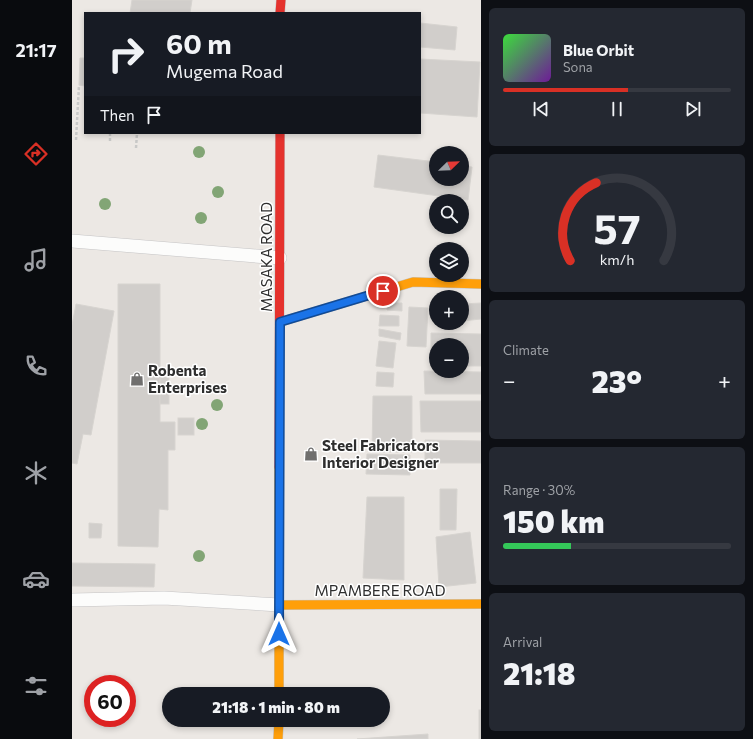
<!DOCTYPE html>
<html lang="en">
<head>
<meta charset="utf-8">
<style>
	body { margin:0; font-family:Commissioner,sans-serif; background:#242831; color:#f1f3f6; height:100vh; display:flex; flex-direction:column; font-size:15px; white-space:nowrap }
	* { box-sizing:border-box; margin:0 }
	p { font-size:13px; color:#9ea1a6 }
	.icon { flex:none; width:22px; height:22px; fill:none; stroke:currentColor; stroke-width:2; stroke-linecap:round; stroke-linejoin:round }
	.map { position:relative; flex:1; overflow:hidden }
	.sheet { display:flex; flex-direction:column; gap:8px; padding:8px; background:#0d0f14; width:272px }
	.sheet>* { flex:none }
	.hud { position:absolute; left:12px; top:12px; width:337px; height:122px; border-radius:0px; box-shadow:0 2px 6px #0003; background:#171b24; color:#f1f3f6; overflow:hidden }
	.needle { width:26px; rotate:67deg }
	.buttons { position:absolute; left:357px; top:146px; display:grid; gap:8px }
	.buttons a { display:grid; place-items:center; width:40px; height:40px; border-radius:50%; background:#171b24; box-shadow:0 2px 6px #0003; font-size:20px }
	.speed { position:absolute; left:12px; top:675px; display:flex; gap:8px; font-size:20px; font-weight:700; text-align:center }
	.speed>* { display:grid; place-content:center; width:52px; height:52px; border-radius:50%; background:#171b24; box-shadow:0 2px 6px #0003; line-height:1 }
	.speed .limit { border:6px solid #d22; background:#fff; color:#111 }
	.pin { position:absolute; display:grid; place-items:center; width:34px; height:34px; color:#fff; margin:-17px; border:2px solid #fff; border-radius:50%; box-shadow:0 1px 4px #0007 }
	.me { position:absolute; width:44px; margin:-22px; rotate:0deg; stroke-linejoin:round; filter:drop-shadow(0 0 3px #0008) }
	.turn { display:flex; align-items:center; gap:14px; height:84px; padding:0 16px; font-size:18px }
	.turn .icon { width:52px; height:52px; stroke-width:2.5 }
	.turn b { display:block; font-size:28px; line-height:34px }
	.then { display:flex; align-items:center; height:38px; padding:0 16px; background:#0003; gap:8px; font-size:15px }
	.big { font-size:30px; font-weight:800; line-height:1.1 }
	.sheet .tile { flex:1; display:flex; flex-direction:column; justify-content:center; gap:6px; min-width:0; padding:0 14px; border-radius:6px; background:#242831 }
	.sheet .dial { align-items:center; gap:0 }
	.dial svg { height:104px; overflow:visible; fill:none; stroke:#363941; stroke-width:7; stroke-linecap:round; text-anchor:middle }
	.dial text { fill:#f1f3f6; stroke:none }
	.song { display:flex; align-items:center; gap:12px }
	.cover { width:48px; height:48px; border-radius:6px; background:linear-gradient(135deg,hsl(120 70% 55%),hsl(280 70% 35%)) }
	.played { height:4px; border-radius:2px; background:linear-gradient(90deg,#d93025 55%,#363941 55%) }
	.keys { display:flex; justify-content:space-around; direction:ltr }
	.heat { display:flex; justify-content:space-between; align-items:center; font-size:22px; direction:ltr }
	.charge { height:6px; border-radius:3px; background:linear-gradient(90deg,#34c759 30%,#363941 0) }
	.trip { position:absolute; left:90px; top:687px; width:228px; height:40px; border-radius:20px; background:#171b24; box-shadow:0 2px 6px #0003; font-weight:800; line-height:40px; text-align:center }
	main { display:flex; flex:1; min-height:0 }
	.tabs { display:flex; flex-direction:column; width:72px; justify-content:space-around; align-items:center; background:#090b0e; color:#9ea1a6 }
	.tabs .icon { width:28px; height:28px }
	.tabs .on { color:#d93025 }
	.tabs b { font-size:18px; color:#f1f3f6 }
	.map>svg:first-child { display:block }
	.building { fill:#d1cecb; stroke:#d7d4d0 }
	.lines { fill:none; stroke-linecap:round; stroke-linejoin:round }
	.lane-casing { stroke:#c5c4c5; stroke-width:14 }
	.slow-casing { stroke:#c5c4c5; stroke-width:10 }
	.jam-casing { stroke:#c5c4c5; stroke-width:10 }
	.path { stroke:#c9c9c8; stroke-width:2.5; stroke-dasharray:3 2; stroke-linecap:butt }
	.lane { stroke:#fcfcfb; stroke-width:13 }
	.slow { stroke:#ff9f0a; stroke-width:9 }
	.jam { stroke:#e5322d; stroke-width:9 }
	.tree { fill:#82a575 }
	.route-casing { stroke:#114b97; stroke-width:10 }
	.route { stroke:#1a73e8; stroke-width:7 }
	.labels { text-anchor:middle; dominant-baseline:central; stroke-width:3; stroke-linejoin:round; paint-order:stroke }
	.street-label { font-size:15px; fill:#2e2e2e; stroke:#fff }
	.poi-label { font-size:15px; font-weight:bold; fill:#2e2e2e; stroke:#fff; text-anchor:start }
</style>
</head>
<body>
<main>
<nav class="tabs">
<b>21:17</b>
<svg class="icon on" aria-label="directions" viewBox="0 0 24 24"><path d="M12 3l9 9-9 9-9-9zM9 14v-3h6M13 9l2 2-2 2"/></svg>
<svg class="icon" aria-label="music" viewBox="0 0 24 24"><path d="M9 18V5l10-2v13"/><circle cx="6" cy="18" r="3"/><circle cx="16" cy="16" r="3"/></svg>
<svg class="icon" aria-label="phone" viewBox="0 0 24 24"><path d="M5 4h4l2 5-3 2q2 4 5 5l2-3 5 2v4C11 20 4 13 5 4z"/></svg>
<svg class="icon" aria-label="climate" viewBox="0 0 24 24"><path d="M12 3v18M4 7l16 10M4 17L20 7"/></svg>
<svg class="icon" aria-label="car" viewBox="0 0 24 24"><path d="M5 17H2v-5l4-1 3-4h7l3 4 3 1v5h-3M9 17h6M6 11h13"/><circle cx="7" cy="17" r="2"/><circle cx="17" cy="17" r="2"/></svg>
<svg class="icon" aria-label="filters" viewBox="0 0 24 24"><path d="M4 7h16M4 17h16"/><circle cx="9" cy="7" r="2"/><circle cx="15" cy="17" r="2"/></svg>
</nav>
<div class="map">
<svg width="409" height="739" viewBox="0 0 409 739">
	<rect width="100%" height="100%" fill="#ece8e4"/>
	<g class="building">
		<path d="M 60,0 L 120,0 L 118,13 L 58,13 Z"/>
		<path d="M 348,23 L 385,27 L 383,50 L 348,47 Z"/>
		<path d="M 8,58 L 13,58 L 13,86 L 7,85 Z"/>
		<path d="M 348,59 L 408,62 L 405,117 L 348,113 Z"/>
		<path d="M 306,155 L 364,162 L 364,179 L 390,179 L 390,166 L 400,167 L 396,200 L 302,187 Z"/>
		<path d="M 46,284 L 88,284 L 88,422 L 103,422 L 103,450 L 96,450 L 96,510 L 87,509 L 86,547 L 46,546 Z"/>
		<path d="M 315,303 L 330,303 L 330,311 L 315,310 Z"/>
		<path d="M 409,303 L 409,319 L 390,321 L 390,304 Z"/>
		<path d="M 4,304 L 42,311 L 19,435 L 11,434 L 5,464 L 0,463 L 0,325 Z"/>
		<path d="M 337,307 L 356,308 L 354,347 L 335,346 Z"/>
		<path d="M 308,315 L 327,316 L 327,326 L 307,326 Z"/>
		<path d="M 307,329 L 329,333 L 328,340 L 307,336 Z"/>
		<path d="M 359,333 L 409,334 L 409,366 L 390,366 L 390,345 L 364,345 L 364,366 L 359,366 Z"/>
		<path d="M 307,341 L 324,343 L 321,368 L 304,366 Z"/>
		<path d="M 352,371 L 409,372 L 409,394 L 353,394 Z"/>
		<path d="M 305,372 L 322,373 L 321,387 L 304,386 Z"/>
		<rect x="88" y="377" width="9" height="27"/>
		<path d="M 301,396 L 340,396 L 340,452 L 300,452 Z"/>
		<path d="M 348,401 L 409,401 L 409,432 L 349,432 Z"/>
		<rect x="106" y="418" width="16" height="17"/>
		<path d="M 353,440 L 409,441 L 409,463 L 353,463 Z"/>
		<path d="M 295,454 L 338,455 L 338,475 L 294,474 Z"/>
		<path d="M 368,489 L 385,489 L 384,530 L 368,530 Z"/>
		<path d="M 295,497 L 332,497 L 332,580 L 291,578 Z"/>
		<path d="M 17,523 L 30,524 L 29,538 L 17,538 Z"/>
		<path d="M 398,532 L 404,583 L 367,587 L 364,537 Z"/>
		<path d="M 0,563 L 83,564 L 82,587 L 0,586 Z"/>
		<rect x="407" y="710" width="2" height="29"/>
		<path d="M 356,734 L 356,739 L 285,739 Z"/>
	</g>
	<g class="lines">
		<g class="lane-casing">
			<g id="lane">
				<path d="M 0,241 L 208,258"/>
				<path d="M 0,600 L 92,598 L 207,605"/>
			</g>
		</g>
		<g class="slow-casing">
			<g id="slow">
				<path d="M 208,322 L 341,282 L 409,284"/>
				<path d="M 207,605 L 409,604"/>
				<path d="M 207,694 L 207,467"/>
				<path d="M 206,739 L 207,720"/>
			</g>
		</g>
		<g class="jam-casing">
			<g id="jam">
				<path d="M 208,13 L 209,0"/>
				<path d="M 207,467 L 208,133"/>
			</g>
		</g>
		<g class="path">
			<path d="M 4,140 L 7,85"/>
			<path d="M 38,141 L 38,133"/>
			<path d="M 64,148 L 65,133"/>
		</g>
		<use href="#lane" class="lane"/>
		<use href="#slow" class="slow"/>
		<use href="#jam" class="jam"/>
	</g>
	<g class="tree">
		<circle cx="127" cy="152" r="6"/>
		<circle cx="146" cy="192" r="6"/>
		<circle cx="33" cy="204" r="6"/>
		<circle cx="129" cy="218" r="6"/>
		<circle cx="145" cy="405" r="6"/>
		<circle cx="130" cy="424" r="6"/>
		<circle cx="127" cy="556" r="6"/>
	</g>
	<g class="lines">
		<g class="route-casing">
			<path id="route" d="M 207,634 L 208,322 L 311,291"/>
		</g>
		<use href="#route" class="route"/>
	</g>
	<defs>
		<g id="shop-bare" transform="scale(1.08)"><path d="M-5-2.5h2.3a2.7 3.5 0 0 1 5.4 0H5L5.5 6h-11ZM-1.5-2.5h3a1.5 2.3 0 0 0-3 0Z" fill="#706f6e" stroke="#fff" stroke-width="2.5" paint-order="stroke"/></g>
	</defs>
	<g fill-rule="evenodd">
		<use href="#shop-bare" x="65" y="379"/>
		<use href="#shop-bare" x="239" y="454"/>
	</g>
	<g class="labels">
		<g class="street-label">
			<text transform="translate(194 257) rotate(-90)">MASAKA ROAD</text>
			<text x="308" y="590">MPAMBERE ROAD</text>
		</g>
		<g class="poi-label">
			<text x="76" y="370">Robenta<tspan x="76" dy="17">Enterprises</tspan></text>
			<text x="250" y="445">Steel Fabricators<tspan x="250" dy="17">Interior Designer</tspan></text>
		</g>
	</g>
</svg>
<div class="buttons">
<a><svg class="needle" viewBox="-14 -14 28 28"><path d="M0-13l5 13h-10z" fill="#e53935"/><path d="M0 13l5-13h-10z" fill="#9ea1a6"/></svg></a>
<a><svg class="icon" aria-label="search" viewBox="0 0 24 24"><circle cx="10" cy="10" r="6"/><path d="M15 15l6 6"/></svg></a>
<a><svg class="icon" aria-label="layers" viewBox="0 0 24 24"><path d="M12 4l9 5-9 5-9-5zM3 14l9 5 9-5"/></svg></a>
<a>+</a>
<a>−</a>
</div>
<div class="speed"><div class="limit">60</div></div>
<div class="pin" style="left:311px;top:291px;background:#d93025"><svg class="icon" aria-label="arrive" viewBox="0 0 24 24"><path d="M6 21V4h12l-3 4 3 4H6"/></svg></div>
<svg class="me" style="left:207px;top:634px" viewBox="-20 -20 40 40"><path d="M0-17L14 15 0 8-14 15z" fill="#1a73e8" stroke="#fff" stroke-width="4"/></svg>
<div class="trip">21:18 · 1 min · 80 m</div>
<div class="hud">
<div class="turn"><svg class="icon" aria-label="right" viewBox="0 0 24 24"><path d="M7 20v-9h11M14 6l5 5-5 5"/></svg><div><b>60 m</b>Mugema Road</div></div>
<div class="then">Then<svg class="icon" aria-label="arrive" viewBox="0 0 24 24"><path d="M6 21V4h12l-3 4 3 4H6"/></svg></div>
</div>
</div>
<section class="sheet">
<div class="tile">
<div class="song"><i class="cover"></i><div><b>Blue Orbit</b><p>Sona</p></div></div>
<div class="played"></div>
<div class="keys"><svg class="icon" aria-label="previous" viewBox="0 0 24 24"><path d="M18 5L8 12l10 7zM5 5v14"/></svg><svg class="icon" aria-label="pause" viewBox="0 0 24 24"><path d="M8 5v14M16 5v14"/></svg><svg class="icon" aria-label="next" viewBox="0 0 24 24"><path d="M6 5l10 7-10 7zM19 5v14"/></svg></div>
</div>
<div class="tile dial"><svg viewBox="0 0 100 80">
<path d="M14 69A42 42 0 1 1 86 69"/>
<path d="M14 69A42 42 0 0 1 34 9" stroke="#d93025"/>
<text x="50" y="56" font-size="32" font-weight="700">57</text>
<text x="50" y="72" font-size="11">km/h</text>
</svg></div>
<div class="tile"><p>Climate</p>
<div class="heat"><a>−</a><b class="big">23°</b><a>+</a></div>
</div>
<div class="tile"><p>Range · 30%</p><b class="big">150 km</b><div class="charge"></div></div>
<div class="tile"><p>Arrival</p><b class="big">21:18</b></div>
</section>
</main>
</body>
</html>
